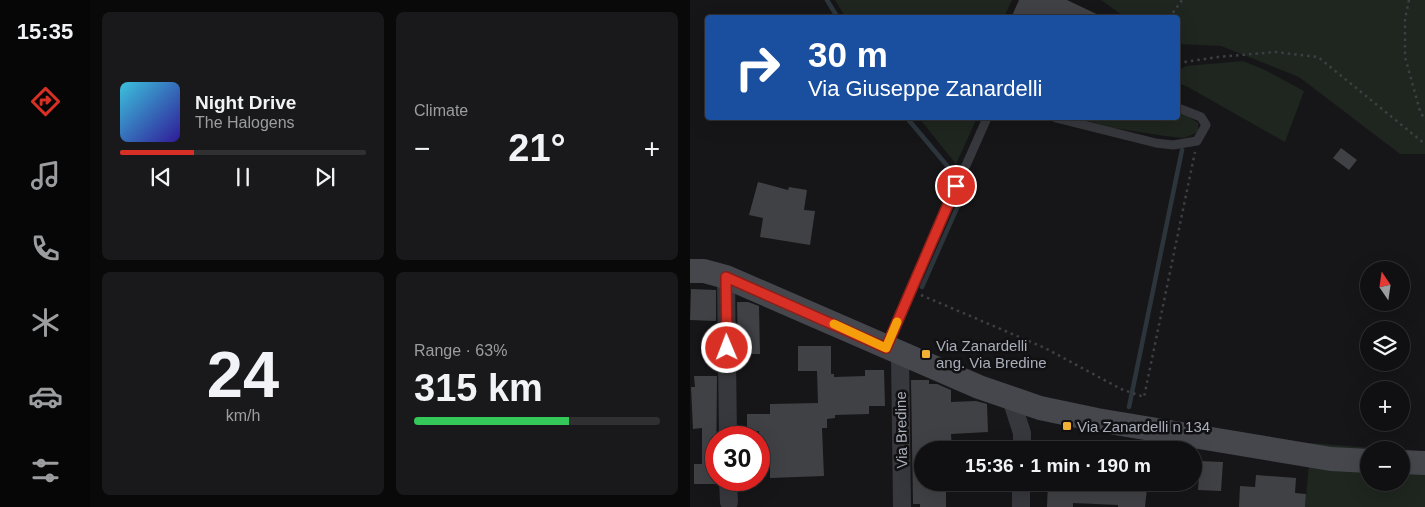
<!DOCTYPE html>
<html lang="en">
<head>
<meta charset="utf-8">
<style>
	body { margin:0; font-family:Helvetica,sans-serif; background:#19191b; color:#f1f3f6; height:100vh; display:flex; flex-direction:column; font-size:19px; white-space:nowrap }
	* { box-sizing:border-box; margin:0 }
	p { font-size:16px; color:#9c9d9f }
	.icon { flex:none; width:28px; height:28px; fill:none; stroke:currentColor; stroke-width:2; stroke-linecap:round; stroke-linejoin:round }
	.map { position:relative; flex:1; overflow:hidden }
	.details { display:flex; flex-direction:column; gap:12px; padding:12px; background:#09090a; width:600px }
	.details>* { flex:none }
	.guide { position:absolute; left:15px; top:15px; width:475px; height:105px; border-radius:5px; box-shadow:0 5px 20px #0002,0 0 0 1px #303032; background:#1a4fa0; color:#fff; overflow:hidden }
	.needle { width:32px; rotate:347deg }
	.controls { position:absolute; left:670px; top:261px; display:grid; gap:10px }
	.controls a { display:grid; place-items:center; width:50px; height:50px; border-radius:50%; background:#101012; box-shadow:0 5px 20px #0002,0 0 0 1px #303032; font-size:25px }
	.speed { position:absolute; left:15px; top:426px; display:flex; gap:10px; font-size:25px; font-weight:700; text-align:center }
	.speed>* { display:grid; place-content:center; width:65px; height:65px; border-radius:50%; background:#101012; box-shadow:0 5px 20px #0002,0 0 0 1px #303032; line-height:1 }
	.speed .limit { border:8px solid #d22; background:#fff; color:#111 }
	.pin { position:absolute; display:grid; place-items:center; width:42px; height:42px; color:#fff; margin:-21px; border:2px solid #fff; border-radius:50%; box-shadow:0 1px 5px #0007 }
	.me { position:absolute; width:55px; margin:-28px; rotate:359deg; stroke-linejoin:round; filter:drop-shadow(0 0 4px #0008) }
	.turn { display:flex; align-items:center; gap:18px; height:105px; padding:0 20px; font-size:22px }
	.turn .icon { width:65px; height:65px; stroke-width:2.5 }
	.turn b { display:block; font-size:35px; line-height:42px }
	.big { font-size:38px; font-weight:800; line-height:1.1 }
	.details .tile { flex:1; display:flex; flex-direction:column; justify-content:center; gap:8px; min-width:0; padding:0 18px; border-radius:8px; background:#19191b }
	.details .dial { align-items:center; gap:0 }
	.dial b { font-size:65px; line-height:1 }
	.song { display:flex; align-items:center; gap:15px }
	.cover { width:60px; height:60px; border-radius:8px; background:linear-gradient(135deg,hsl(190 70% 55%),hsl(250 70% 35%)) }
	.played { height:5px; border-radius:2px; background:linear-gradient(90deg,#d93025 30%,#303032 30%) }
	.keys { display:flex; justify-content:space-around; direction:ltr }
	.heat { display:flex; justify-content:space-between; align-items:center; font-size:28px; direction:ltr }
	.charge { height:8px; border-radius:4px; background:linear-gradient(90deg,#34c759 63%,#303032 0) }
	.details .tiles { flex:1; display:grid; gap:12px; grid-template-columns:repeat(2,1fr) }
	.trip { position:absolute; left:224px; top:441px; width:288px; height:50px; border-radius:25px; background:#101012; box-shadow:0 5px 20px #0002,0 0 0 1px #303032; font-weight:800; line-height:50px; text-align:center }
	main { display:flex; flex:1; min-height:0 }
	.tabs { display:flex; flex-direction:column; width:90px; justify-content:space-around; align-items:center; background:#060607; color:#9c9d9f }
	.tabs .icon { width:35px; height:35px }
	.tabs .selected { color:#d93025 }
	.tabs b { font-size:22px; color:#f1f3f6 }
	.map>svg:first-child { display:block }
	.green { fill:#1e261f }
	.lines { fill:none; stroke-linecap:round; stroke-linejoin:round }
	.stream { stroke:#2c353c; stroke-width:4.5 }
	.building { fill:#404145 }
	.path { stroke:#3d3f44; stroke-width:2.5; stroke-dasharray:2.5 4; stroke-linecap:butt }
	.lane { stroke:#37383d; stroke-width:9 }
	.street { stroke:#37383d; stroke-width:18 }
	.secondary { stroke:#45474d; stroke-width:24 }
	.route-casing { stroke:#8d1f18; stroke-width:12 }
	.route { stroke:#d93025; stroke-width:9 }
	.slow { stroke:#f59e0b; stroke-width:9 }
	.poi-dot { fill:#f2b134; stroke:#111113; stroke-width:2 }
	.labels { text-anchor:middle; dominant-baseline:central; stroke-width:5; stroke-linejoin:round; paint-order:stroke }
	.poi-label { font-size:15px; fill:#a8adb8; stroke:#111113; text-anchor:start }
	.street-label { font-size:15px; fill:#a8adb8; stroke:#111113 }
</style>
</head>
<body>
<main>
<nav class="tabs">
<b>15:35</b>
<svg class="icon selected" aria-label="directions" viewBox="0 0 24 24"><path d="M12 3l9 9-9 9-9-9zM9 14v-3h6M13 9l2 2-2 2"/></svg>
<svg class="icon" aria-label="music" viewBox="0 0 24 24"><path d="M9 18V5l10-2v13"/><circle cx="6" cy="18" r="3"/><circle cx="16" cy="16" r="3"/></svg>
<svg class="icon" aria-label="phone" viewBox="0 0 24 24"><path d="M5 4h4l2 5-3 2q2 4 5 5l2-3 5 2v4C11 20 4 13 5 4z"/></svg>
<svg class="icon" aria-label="climate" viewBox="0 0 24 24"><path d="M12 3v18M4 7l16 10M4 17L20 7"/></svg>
<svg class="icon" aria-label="car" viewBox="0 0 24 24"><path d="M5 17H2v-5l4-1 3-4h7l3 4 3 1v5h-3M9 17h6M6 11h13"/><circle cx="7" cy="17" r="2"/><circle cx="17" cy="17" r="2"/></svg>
<svg class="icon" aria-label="filters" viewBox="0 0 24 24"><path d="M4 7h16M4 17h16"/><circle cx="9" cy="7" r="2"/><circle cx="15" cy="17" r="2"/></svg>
</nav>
<section class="details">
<div class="tiles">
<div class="tile">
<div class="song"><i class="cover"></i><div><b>Night Drive</b><p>The Halogens</p></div></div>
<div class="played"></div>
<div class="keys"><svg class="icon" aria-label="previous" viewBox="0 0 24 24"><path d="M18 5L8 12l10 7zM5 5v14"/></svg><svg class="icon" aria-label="pause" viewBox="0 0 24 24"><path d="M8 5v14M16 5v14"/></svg><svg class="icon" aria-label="next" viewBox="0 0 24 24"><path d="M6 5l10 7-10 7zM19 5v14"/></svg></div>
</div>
<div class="tile"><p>Climate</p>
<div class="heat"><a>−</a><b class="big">21°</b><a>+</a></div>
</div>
<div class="tile dial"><b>24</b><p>km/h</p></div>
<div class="tile"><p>Range · 63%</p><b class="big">315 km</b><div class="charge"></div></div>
</div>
</section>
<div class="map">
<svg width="735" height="507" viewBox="0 0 735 507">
	<rect width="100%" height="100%" fill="#161618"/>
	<g class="green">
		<path d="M 145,0 L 322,0 L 314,17 L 156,18 Z"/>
		<path d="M 411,0 L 735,0 L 735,154 L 710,154 L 609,77 L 531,46 L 488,44 L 488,18 L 435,17 Z"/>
		<path d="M 553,61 L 575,70 L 614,91 L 595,142 L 498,87 L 488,83 L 488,71 L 496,66 Z"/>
		<path d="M 488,114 L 499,117 L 508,123 L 508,132 L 494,138 L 475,136 L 424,128 L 387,118 L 488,118 Z"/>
		<path d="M 229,118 L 287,118 L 266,164 Z"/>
		<path d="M 621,443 L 709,450 L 679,450 L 679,482 L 711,482 L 711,450 L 735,452 L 735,507 L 615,507 Z"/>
	</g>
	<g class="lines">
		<g class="stream">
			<path d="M 137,0 L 148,18"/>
			<path d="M 217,118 L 259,168"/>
			<path d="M 232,287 L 278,183"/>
			<path d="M 439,407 L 492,150"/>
		</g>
	</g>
	<g class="building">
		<path d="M 329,0 L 377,0 L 415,18 L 321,18 Z"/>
		<path d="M 651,148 L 667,160 L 659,170 L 643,158 Z"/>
		<path d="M 68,182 L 98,190 L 99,187 L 117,190 L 114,210 L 125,211 L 120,245 L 70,237 L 73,218 L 59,215 Z"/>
		<path d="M 1,289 L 26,290 L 26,321 L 0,320 Z"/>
		<path d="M 47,302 L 58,302 L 69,306 L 70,354 L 48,354 Z"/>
		<path d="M 108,346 L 141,346 L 141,374 L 144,374 L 144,377 L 175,376 L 175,370 L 194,370 L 195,406 L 179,406 L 179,414 L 145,415 L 145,418 L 137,419 L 137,428 L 132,428 L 134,476 L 80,478 L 80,464 L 69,465 L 69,431 L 57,431 L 57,414 L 80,414 L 80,404 L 128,403 L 127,371 L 108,371 Z"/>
		<path d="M 4,376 L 27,376 L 26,484 L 4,484 L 4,464 L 12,464 L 12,428 L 3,429 L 1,387 L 5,387 Z"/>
		<path d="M 221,380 L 239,380 L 239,384 L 247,384 L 261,390 L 261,402 L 286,401 L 297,404 L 298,432 L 261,434 L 262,450 L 232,450 L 232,482 L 256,482 L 256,507 L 230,507 L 230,504 L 223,504 Z"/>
		<path d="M 510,461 L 533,462 L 531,491 L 508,490 Z"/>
		<path d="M 566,475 L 606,478 L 605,493 L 616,494 L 615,507 L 549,507 L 550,486 L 565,487 Z"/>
		<path d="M 358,482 L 426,482 L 425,484 L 457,488 L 455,507 L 428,507 L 428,505 L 383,503 L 383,507 L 357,507 Z"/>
	</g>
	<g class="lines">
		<g class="path">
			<path d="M 719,0 L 715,19 L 715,57 L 730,111 L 735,120"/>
			<path d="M 479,18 L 492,0"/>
			<path d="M 488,44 L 490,62"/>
			<path d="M 488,63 L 528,57 L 585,52 L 628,57 L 735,144"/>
			<path d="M 231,295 L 355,348 L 431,389 L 454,397 L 505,152"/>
		</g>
		<g class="lane">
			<path d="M 366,118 L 466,143 L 483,145 L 507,141 L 516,125 L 511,117 L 488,108"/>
			<path d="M 196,346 L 297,118"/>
		</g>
		<g class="street">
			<path d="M 36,277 L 38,438"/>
			<path d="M 210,354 L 212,507"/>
			<path d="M 321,399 L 332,433 L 332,450"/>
			<path d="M 38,480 L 39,502"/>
			<path d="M 331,507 L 331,482"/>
		</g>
		<g class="secondary">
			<path d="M 0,271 L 14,271 L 36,277 L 289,387 L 350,408 L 407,420 L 641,459 L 679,461"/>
			<path d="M 711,462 L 735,463"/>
		</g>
	</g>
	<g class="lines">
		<g class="route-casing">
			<path id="route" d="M 37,348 L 36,277 L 196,348 L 266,186"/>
		</g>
		<use href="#route" class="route"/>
		<path class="slow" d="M 144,324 L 196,348 L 207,322"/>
	</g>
	<g class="poi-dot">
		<rect x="231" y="349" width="10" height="10" rx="2.5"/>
		<rect x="372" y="421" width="10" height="10" rx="2.5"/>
	</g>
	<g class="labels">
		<g class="poi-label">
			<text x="246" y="345">Via Zanardelli<tspan x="246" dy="17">ang. Via Bredine</tspan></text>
			<text x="387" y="426">Via Zanardelli n 134</text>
		</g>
		<g class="street-label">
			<text transform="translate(211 430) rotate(-91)">Via Bredine</text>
		</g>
	</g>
</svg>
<div class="controls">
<a><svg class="needle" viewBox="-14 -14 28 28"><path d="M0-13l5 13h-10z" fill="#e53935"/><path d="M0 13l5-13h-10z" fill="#9c9d9f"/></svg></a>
<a><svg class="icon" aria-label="layers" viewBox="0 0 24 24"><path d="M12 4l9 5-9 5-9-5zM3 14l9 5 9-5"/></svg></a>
<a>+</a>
<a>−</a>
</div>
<div class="speed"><div class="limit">30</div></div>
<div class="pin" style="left:266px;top:186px;background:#d93025"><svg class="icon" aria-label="arrive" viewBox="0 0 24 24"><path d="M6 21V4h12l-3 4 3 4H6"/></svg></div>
<svg class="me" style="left:37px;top:348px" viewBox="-20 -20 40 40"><circle r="17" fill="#d93025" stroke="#fff" stroke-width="3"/><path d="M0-11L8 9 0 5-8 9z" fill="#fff"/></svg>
<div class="trip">15:36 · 1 min · 190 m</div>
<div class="guide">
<div class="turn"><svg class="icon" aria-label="right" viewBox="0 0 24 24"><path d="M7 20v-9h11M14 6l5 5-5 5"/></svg><div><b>30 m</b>Via Giuseppe Zanardelli</div></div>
</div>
</div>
</main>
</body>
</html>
